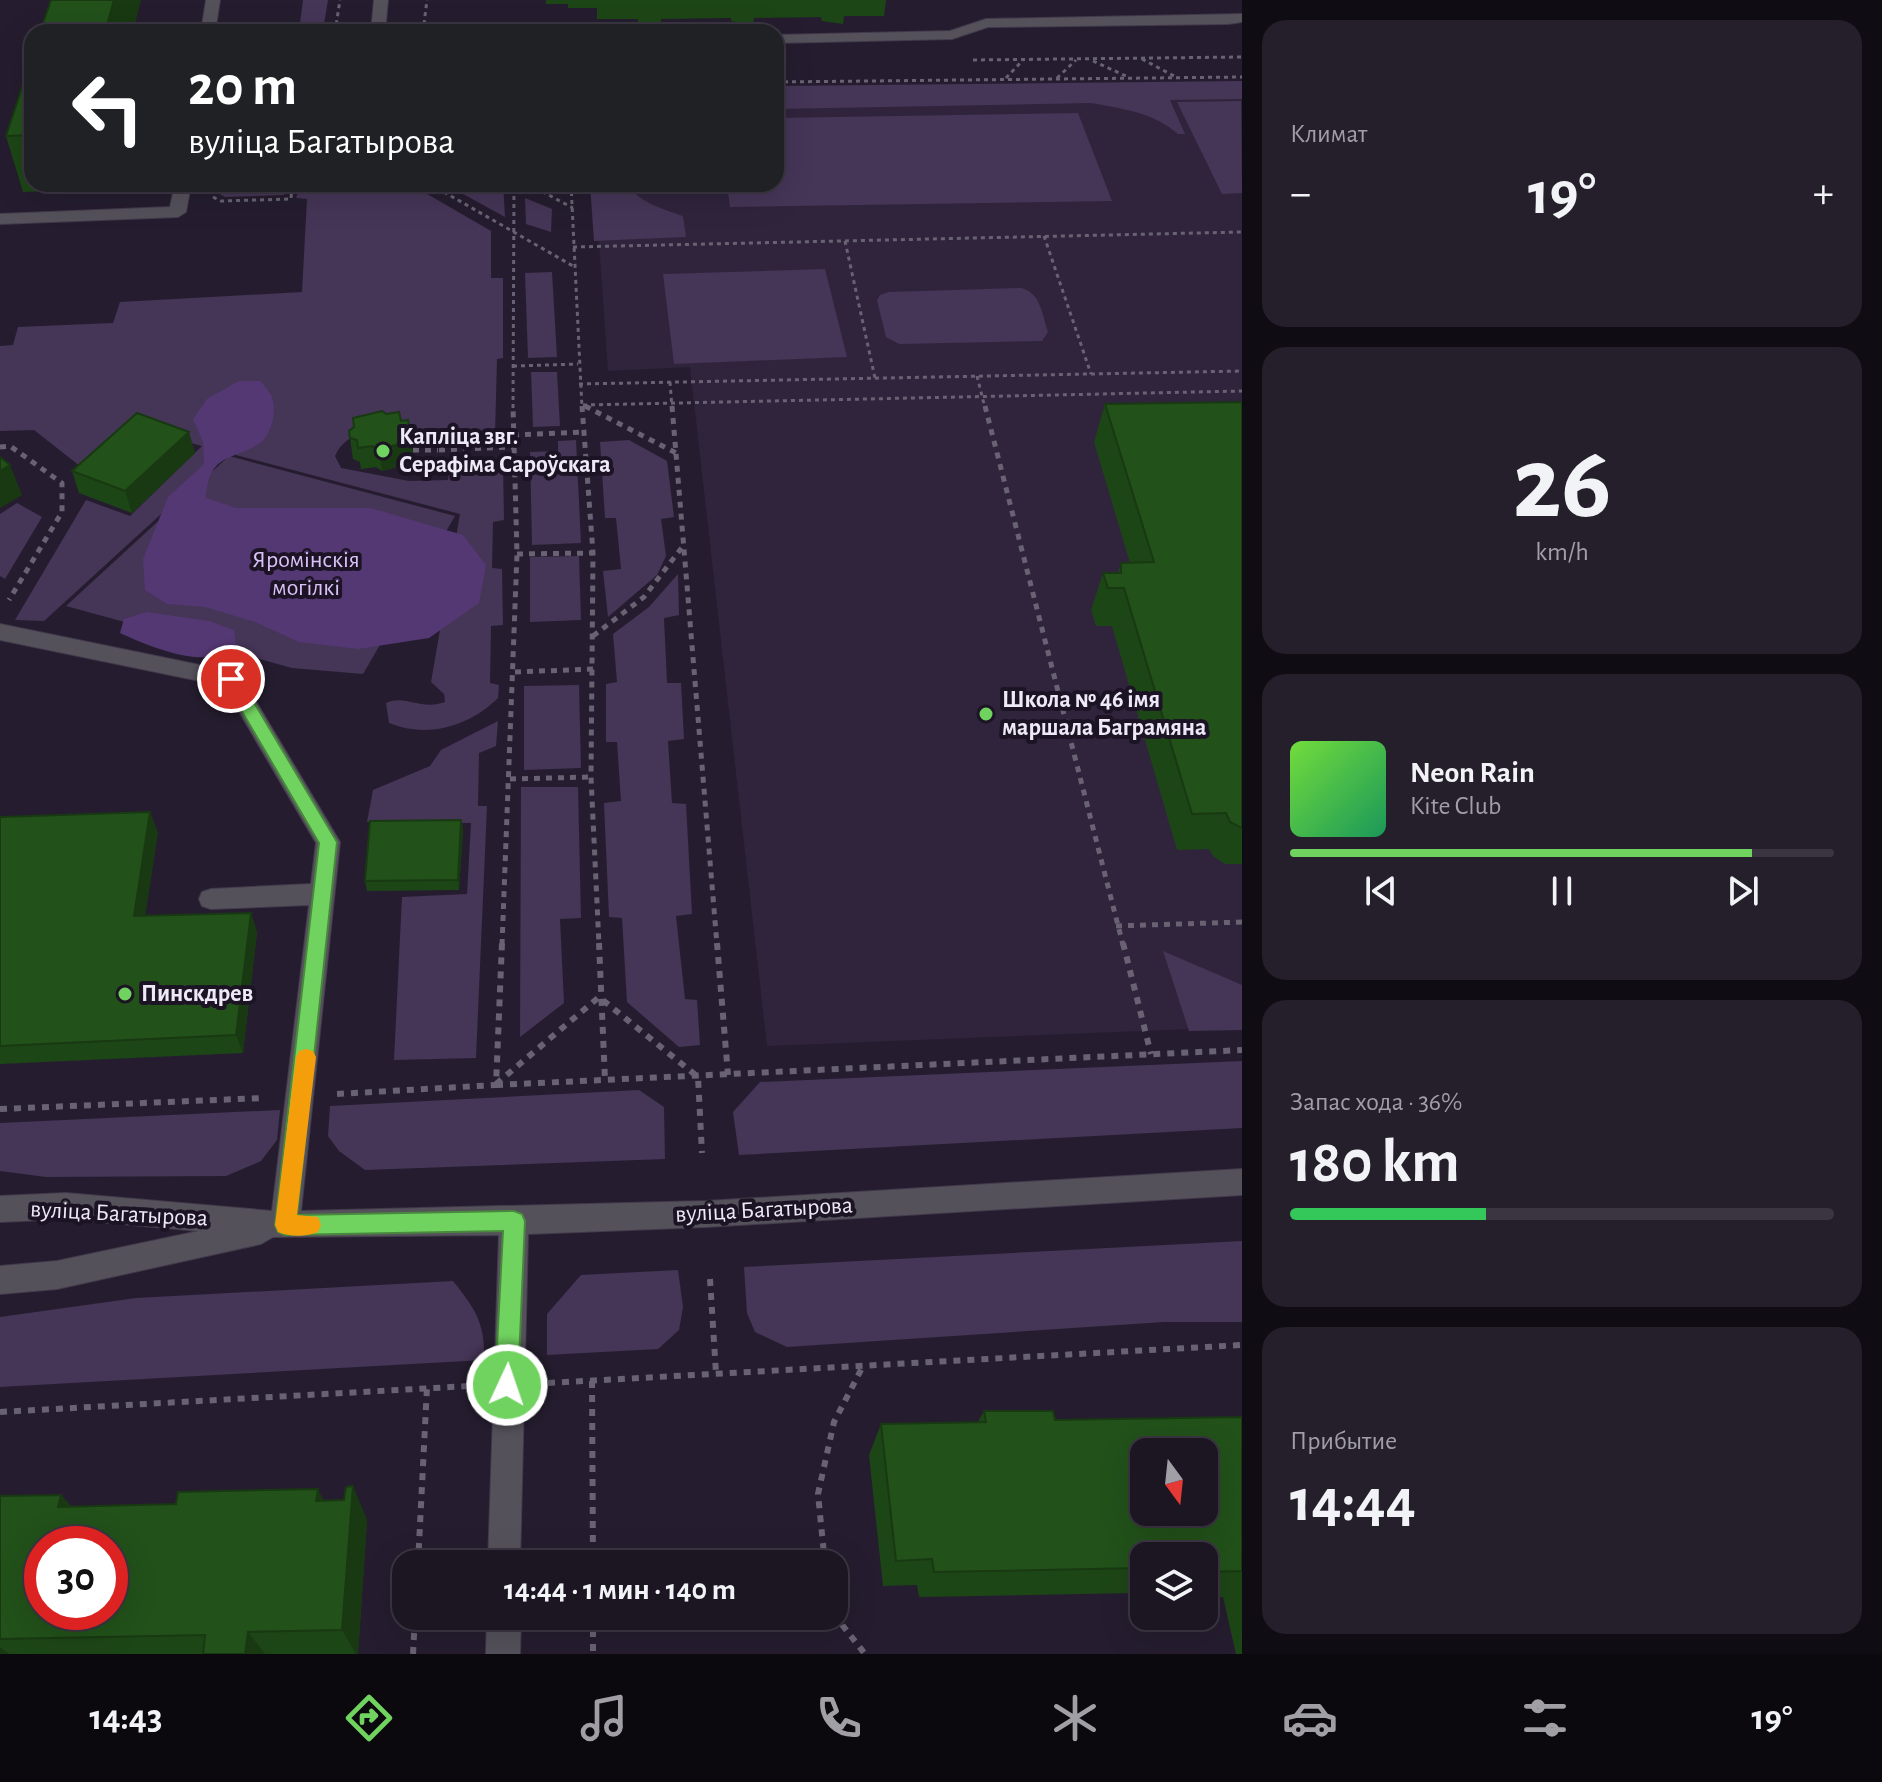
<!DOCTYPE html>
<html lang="ru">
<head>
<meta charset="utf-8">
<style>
	body { margin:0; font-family:"Alegreya Sans",sans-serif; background:#251f2b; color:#f1f3f6; height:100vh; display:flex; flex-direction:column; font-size:30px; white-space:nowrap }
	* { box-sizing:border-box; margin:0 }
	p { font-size:26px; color:#a09fa6 }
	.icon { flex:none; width:44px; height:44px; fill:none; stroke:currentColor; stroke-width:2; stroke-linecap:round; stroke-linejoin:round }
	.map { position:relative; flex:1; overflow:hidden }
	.panel { display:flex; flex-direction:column; gap:20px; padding:20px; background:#0f0c13; width:640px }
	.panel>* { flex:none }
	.guide { position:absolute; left:24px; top:24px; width:760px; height:168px; border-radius:24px; box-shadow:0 8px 32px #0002,0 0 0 2px #3a3541; background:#202124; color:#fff; overflow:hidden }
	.needle { width:52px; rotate:165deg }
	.tools { position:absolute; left:1130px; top:1438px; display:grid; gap:16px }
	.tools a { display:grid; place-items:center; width:88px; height:88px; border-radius:16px; background:#1c1623; box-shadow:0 8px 32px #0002,0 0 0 2px #3a3541; font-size:40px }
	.speed { position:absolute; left:24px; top:1526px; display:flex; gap:16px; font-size:40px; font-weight:700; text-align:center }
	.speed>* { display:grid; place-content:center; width:104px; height:104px; border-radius:50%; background:#1c1623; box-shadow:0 8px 32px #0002,0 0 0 2px #3a3541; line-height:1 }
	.speed .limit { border:12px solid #d22; background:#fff; color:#111 }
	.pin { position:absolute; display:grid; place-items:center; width:68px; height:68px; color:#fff; margin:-34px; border:4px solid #fff; border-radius:50%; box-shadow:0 2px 8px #0007 }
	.me { position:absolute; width:88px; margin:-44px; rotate:3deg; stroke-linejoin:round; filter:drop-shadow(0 0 6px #0008) }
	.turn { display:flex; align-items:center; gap:28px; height:168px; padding:0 32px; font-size:36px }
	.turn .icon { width:104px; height:104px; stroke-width:2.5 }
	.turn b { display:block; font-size:56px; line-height:68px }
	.big { font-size:60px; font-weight:700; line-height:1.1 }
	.panel .card { flex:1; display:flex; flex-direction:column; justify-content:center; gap:12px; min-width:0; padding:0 28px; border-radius:24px; background:#251f2b }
	.panel .dial { align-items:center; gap:0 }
	.dial b { font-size:104px; line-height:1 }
	.song { display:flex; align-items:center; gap:24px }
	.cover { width:96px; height:96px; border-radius:12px; background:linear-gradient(135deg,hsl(100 70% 55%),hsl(150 70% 35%)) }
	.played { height:8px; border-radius:4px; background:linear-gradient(90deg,#70d35f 85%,#3a3541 85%) }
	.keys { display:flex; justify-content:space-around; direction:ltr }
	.heat { display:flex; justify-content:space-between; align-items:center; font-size:44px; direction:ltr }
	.charge { height:12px; border-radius:6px; background:linear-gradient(90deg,#34c759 36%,#3a3541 0) }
	.trip { position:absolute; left:392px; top:1550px; width:456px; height:80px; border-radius:24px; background:#1c1623; box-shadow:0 8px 32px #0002,0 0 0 2px #3a3541; font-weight:700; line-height:80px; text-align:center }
	.menu { display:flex; height:128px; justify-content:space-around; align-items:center; background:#0b090e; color:#a09fa6 }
	.menu .icon { width:56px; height:56px }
	.menu .active { color:#70d35f }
	.menu b { font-size:36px; color:#f1f3f6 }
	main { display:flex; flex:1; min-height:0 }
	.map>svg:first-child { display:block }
	.built { fill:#2f243c }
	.green { fill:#453557 }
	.forest { fill:#543873 }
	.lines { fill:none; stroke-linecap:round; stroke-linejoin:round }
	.minor-casing { stroke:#413a4b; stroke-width:2 }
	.path-far2 { stroke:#696273; stroke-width:3; stroke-dasharray:4 4; stroke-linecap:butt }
	.path-far1 { stroke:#696273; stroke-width:5; stroke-dasharray:6 6; stroke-linecap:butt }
	.path { stroke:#696273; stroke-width:6; stroke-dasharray:7 7; stroke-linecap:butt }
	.minor { fill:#55515b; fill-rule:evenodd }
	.wall { fill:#1d4616 }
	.shaded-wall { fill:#183912 }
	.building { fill:#22511a; stroke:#183912; stroke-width:2; fill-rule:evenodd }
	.route { fill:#70d35f; stroke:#49893e; stroke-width:2 }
	.slow { fill:#f59e0b }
	.poi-dot { fill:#70d35f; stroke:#1c1425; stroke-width:3 }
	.labels { text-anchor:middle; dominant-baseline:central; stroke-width:8; stroke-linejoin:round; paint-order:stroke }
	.poi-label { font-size:24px; font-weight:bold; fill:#eee9f6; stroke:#1c1425; text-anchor:start }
	.park-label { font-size:24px; fill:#d9c2f8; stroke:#1c1425 }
	.street-label { font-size:24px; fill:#eee9f6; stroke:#1c1425 }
</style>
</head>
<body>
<main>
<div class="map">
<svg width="1242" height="1654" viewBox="0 0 1242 1654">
	<rect width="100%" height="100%" fill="#251d2f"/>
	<path class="built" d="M 1242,98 L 1242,1027 L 767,1046 L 690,367 L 608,371 L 595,184 L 776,184 L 776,105 Z"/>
	<g class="green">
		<path d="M 303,0 L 328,0 L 323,30 L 329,32 L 299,32 Z"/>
		<path d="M 1242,81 L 1242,99 L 1170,100 L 1185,134 L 1178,134 C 1152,112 1124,109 1091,103 L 776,109 L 776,86 Z"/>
		<path d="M 1241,101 L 1242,193 L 1222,194 L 1177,102 Z"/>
		<path d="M 1078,113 L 1112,201 L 730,207 L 727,184 L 776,184 L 776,118 Z"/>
		<path d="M 213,184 L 285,184 L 284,195 L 225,197 L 212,190 Z"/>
		<path d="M 396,184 L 410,184 L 491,231 L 491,278 L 503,278 L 503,358 L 497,359 L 495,434 L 411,436 L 408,428 C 381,431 348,427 335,456 L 341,468 L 409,481 L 448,480 L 450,461 L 494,458 L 503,465 L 504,520 L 493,522 L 492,568 L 502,569 L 503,625 L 491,626 L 490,683 L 499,685 L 498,698 C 470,726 427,739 389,723 L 386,703 C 406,694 420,711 445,702 L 444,694 L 431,682 L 460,514 L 228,453 L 44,621 L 15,620 L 86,500 L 130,516 L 202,446 L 138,429 L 85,470 L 34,430 L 0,431 L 0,346 L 13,345 L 18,327 L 113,323 L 120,302 L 302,292 L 307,199 L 296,198 L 298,192 L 383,190 Z"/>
		<path d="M 445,184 L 503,184 L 505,217 Z"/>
		<path d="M 590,184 L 625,184 C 640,202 662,209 683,216 L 686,237 L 594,241 Z"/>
		<path d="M 525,198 L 552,209 L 551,232 L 526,224 Z"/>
		<path d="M 825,269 L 847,357 L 674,364 L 663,274 Z"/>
		<path d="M 552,272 L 557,357 L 528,358 L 525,273 Z"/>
		<path d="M 1021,288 C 1041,293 1042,314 1048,332 L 1042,341 L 899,344 L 886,337 L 877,300 L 880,295 L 889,292 Z"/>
		<path d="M 531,372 L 557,372 L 560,426 L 533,427 Z"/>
		<path d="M 576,440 L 581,543 L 532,545 L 530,452 L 558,451 L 558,441 Z"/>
		<path d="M 629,440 L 667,461 L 674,517 L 661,519 L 666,556 L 657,575 L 608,617 L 603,571 L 621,569 L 616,518 L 605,518 L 600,442 Z"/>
		<path d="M 229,456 L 455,516 L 363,674 L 292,668 L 66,606 Z"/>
		<path d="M 17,503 L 42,517 L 5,579 L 0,576 L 0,514 Z"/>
		<path d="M 579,556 L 581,620 L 530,622 L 530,557 Z"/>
		<path d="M 678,574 L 679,615 L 664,618 L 667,683 L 681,683 L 684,739 L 668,741 L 672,803 L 686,804 L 692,914 L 676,916 L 685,999 L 697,1000 L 700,1045 L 679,1047 L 627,1002 L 622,918 L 609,917 L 604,803 L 621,801 L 617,742 L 606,742 L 606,684 L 617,682 L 613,634 L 649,607 Z"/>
		<path d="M 579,685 L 581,768 L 524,770 L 524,686 Z"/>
		<path d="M 498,721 L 496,746 L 479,753 L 478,806 L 487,806 L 476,1058 L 394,1060 L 402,897 L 467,894 L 471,823 L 367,822 L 373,790 L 430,766 L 441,750 Z"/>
		<path d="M 521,787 L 578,787 L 581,918 L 560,919 L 564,1003 L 520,1037 Z"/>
		<path d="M 1163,951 L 1242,985 L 1242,1030 L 1189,1031 Z"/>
		<path d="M 1242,1061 L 1242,1128 L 739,1155 L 733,1112 L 760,1082 Z"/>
		<path d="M 639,1090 L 664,1107 L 665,1159 L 365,1170 L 339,1151 L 328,1136 L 330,1106 Z"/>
		<path d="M 280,1110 L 277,1140 L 261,1161 L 226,1176 L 46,1177 L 0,1171 L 0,1123 Z"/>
		<path d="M 1242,1241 L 1242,1322 L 1164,1322 L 787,1347 L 755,1332 L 747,1313 L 744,1267 Z"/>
		<path d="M 678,1270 L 683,1307 L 679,1330 L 658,1349 L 547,1355 L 547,1314 L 581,1275 Z"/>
		<path d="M 453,1281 C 476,1310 485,1323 484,1360 L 0,1387 L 0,1317 L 136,1298 Z"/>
	</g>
	<g class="forest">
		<path d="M 239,381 L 261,381 C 264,386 270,392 272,397 C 277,410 272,436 259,444 C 231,461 209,453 206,498 L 236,508 L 371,508 L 463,535 L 486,565 L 479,603 L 429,638 L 358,649 L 299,642 L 255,622 L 205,607 L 167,604 L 145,590 L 143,559 L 168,497 L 204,464 L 203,442 L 193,419 L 207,399 Z"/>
		<path d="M 147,612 L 209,621 L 234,630 L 236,644 C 232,648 226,654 221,655 C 191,664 146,645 120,633 L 124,619 Z"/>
	</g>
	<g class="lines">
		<g class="minor-casing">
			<g id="minor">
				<path d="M 206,0 L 220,0 L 215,32 L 201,32 Z"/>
				<path d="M 374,0 L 388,0 L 385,32 L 371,32 Z"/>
				<path d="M 1242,14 L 1242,22 L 1228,24 L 988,27 L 952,39 L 776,43 L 776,35 L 950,31 L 986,19 Z"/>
				<path d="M 175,184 L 191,184 L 186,212 L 178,217 L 0,224 L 0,214 L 170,207 Z"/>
				<path d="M 0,624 L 239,673 L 340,842 L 301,1211 L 706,1201 L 1242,1169 L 1242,1195 L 706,1227 L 528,1234 L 520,1564 L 488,1564 L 499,1235 L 273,1237 L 261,1244 L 57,1289 L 0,1294 L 0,1266 L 57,1261 L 199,1231 L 66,1219 L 0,1222 L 0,1196 L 66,1193 L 272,1211 L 309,905 L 211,909 L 202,906 L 199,899 L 202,892 L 211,889 L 311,884 L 316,843 L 224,686 L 0,640 Z"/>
				<path d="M 487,1616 L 521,1616 L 520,1654 L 486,1654 Z"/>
			</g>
		</g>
		<g class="path-far2">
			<path d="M 335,32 L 340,0"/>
			<path d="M 423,32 L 427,0"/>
			<path d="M 1142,59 L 1176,77"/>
			<path d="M 973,60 L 1242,57"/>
			<path d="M 1093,61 L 1128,77"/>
			<path d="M 1006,78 L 1023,60"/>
			<path d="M 1057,78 L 1076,60"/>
			<path d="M 776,82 L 1242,77"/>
			<path d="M 430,184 L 573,266"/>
			<path d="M 528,184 L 573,208"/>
			<path d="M 571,184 L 582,408"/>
			<path d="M 291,189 L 384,184"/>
			<path d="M 213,197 L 221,201 L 291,199 L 292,184"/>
			<path d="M 1044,236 L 1091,374"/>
			<path d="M 845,241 L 875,378"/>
			<path d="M 573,247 L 1242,232"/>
			<path d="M 513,366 L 578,364"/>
			<path d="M 977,376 L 985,408"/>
			<path d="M 670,382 L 672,408"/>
			<path d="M 579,384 L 1242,371"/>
			<path d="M 583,405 L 1242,391"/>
			<path d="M 584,405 L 589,408"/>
			<path d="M 513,408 L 514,184"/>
		</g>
		<g class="path-far1">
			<path d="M 582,406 L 593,553 L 591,777 L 599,945"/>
			<path d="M 585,406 L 676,453"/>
			<path d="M 672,406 L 717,945"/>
			<path d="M 985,406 L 1123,945"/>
			<path d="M 513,435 L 586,432"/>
			<path d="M 411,443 L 438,442 L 438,450 L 513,447"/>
			<path d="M 0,447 L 10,446 L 62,483 L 62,512 L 9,600"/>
			<path d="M 413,450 L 438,450"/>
			<path d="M 517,554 L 593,553"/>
			<path d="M 593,636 L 644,597 L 683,546"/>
			<path d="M 515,672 L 594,669"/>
			<path d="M 510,779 L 591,777"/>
			<path d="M 1116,926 L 1242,922"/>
			<path d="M 502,945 L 517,554 L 513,406"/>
		</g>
		<g class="path">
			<path d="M 599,943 L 605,1080"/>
			<path d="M 717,943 L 728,1075"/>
			<path d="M 1123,943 L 1151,1054"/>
			<path d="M 496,1084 L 599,997 L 698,1077 L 702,1153"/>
			<path d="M 496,1085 L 1242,1050"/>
			<path d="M 337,1094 L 496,1085 L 502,943"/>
			<path d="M 0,1109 L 263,1098"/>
			<path d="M 710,1279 L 716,1373"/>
			<path d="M 592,1381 L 593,1564"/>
			<path d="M 548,1383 L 1242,1345"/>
			<path d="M 0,1412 L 470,1386"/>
			<path d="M 418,1564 L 427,1387"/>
			<path d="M 825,1564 L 818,1494 L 834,1422 L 863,1366"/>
			<path d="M 834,1598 L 843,1626 L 865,1654"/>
			<path d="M 593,1616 L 593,1654"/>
			<path d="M 413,1654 L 415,1616"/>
		</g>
		<use href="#minor" class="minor"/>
	</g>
	<g class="wall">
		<path d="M 546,0 L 886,0 L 884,16 L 844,16 L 843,24 L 822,21 L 821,17 L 754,18 L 753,24 L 748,24 L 731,21 L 731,18 L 661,19 L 661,25 L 649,25 L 649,23 L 638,23 L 638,19 L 597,19 L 597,8 L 568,8 L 568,4 L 546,4 Z"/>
		<path d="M 32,57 L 32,184 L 94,184 L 92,189 L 23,192 L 6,136 Z"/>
		<path d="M 1242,402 L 1242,864 L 1225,864 L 1214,857 L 1209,849 L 1177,850 L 1112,626 L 1096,626 L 1091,610 L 1103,573 L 1118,573 L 1121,563 L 1130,563 L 1094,442 L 1105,404 Z"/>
		<path d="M 386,414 L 401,421 L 413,454 L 407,455 L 408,464 L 382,471 L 376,467 L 361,469 L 360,462 L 353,459 L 349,431 Z"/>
		<path d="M 195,453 L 132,513 L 79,493 L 72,471 Z"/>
		<path d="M 0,817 L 158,832 L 145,916 L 251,913 L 257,932 L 243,1053 L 0,1064 Z"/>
		<path d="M 461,820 L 463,830 L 459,890 L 367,891 L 365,881 Z"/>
		<path d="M 984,1411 L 1055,1420 L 1242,1417 L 1242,1654 L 1236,1654 L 1223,1597 L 1204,1597 L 1204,1556 L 1144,1556 L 1144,1582 L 1133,1593 L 919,1597 L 917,1585 L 883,1586 L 869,1455 L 881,1424 L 978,1422 Z"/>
		<path d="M 61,1495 L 72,1507 L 324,1501 L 367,1520 L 358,1654 L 0,1654 L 0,1496 Z"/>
	</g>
	<g class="shaded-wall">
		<path d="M 114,0 L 141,0 L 133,32 L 105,32 Z"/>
		<path d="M 189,432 L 195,453 L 132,513 L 125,491 Z"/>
		<path d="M 410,432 L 413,454 L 407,455 L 408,464 L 382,471 L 379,450 L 404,434 Z"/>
		<path d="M 10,465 L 22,495 L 0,508 L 0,471 Z"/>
		<path d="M 150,812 L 158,832 L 142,936 L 134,916 Z"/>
		<path d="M 461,820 L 463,830 L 459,890 L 458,880 Z"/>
		<path d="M 251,913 L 257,932 L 243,1053 L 236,1035 Z"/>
		<path d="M 353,1486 L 367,1520 L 358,1654 L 356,1654 L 342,1630 Z"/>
		<path d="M 318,1489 L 334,1522 L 316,1501 Z"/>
		<path d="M 61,1495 L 91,1528 L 58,1507 Z"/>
		<path d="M 248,1632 L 265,1654 L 245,1654 Z"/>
		<path d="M 0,1647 L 9,1654 L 0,1654 Z"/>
	</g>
	<g class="building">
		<path d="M 51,0 L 114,0 L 105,32 L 40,32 Z"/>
		<path d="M 32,57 L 32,135 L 6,136 Z"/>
		<path d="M 1242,402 L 1242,828 L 1230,822 L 1226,813 L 1192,814 L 1124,588 L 1108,588 L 1103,573 L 1121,573 L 1121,563 L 1154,562 L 1105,404 Z"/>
		<path d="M 382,411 L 386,414 L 399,412 L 401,421 L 408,420 L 410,432 L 404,434 L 405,442 L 379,450 L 372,446 L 358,448 L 357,440 L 350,438 L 349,431 L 354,427 L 353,418 Z"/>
		<path d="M 137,413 L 189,432 L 125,491 L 72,471 Z"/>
		<path d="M 0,457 L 10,465 L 0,471 Z"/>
		<path d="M 150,812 L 134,916 L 251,913 L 236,1035 L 0,1046 L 0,817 Z"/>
		<path d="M 461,820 L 458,880 L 365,881 L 370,821 Z"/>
		<path d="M 984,1411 L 1053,1411 L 1055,1420 L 1242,1417 L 1242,1571 L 1204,1572 L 1204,1556 L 1193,1556 L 1192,1555 L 1144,1556 L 1144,1568 L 934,1572 L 932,1559 L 896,1561 L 881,1424 L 986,1422 ZM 1144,1452 L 1204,1452 L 1204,1512 L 1144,1512 Z"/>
		<path d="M 353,1486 L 342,1630 L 248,1632 L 245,1654 L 203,1654 L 205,1635 L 0,1639 L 0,1496 L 61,1495 L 58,1507 L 176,1504 L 178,1492 L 318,1489 L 316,1501 L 344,1500 L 346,1487 ZM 42,1544 L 110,1544 L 110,1612 L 42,1612 Z"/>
	</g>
	<path class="route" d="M 231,673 L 237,674 L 337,842 L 297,1215 L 514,1211 L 522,1214 L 525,1221 L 518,1385 L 515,1393 L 507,1397 L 499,1393 L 495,1385 L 503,1231 L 285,1235 L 278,1232 L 275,1225 L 319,843 L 223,679 Z"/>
	<path class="slow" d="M 306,1049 L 313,1051 L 316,1057 L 297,1215 L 318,1217 L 321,1225 L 318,1232 C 306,1237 290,1237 278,1232 L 275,1225 L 296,1057 L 299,1051 Z"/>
	<g class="poi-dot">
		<circle cx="383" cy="451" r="8"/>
		<circle cx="986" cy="714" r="8"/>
		<circle cx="125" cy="994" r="8"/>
	</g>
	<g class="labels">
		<g class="poi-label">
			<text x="399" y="437">Капліца звг.<tspan x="399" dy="28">Серафіма Сароўскага</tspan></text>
			<text x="1002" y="700">Школа № 46 імя<tspan x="1002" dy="28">маршала Баграмяна</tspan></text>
			<text x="141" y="994">Пинскдрев</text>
		</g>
		<g class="park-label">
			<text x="306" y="560">Яромінскія<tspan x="306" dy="28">могілкі</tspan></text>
		</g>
		<g class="street-label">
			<text transform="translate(764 1210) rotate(-3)">вуліца Багатырова</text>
			<text transform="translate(119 1214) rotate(3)">вуліца Багатырова</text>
		</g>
	</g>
</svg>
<div class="tools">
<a><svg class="needle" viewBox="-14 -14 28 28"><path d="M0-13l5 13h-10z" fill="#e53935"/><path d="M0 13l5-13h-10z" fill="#a09fa6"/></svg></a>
<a><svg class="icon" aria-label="layers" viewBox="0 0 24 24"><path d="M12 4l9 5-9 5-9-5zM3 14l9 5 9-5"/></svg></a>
</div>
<div class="speed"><div class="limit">30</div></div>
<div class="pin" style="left:231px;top:679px;background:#d93025"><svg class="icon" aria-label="arrive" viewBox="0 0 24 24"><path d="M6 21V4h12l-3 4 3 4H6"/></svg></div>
<svg class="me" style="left:507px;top:1385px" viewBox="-20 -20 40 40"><circle r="17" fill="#70d35f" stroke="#fff" stroke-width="3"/><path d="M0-11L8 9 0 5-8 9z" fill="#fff"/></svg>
<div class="trip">14:44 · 1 мин · 140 m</div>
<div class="guide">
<div class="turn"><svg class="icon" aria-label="left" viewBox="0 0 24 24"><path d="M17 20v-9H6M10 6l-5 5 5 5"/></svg><div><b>20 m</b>вуліца Багатырова</div></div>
</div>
</div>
<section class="panel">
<div class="card"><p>Климат</p>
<div class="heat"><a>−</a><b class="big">19°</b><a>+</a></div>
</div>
<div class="card dial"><b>26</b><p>km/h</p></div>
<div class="card">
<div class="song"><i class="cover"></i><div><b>Neon Rain</b><p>Kite Club</p></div></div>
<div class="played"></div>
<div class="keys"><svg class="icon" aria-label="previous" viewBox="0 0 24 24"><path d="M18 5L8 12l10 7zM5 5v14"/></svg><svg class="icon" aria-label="pause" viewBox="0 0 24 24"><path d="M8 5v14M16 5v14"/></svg><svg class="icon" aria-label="next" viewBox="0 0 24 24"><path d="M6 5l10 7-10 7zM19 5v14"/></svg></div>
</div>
<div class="card"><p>Запас хода · 36%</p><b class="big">180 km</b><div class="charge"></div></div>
<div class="card"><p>Прибытие</p><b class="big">14:44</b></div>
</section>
</main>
<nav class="menu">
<b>14:43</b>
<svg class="icon active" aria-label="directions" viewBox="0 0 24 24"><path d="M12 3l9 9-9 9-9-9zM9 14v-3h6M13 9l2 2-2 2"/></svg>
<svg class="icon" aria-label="music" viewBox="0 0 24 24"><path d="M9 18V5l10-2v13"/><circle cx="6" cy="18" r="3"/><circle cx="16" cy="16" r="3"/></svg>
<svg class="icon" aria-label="phone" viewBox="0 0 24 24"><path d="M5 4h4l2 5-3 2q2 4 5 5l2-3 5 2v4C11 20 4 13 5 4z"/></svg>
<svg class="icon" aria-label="climate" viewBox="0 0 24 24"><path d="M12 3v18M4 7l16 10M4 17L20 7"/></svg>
<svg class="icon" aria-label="car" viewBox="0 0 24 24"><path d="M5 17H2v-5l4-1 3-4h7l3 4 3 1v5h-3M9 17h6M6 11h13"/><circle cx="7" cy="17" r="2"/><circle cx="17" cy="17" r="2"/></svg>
<svg class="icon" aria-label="filters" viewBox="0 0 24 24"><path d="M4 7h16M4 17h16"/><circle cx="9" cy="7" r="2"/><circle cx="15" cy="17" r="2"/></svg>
<b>19°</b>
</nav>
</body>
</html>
